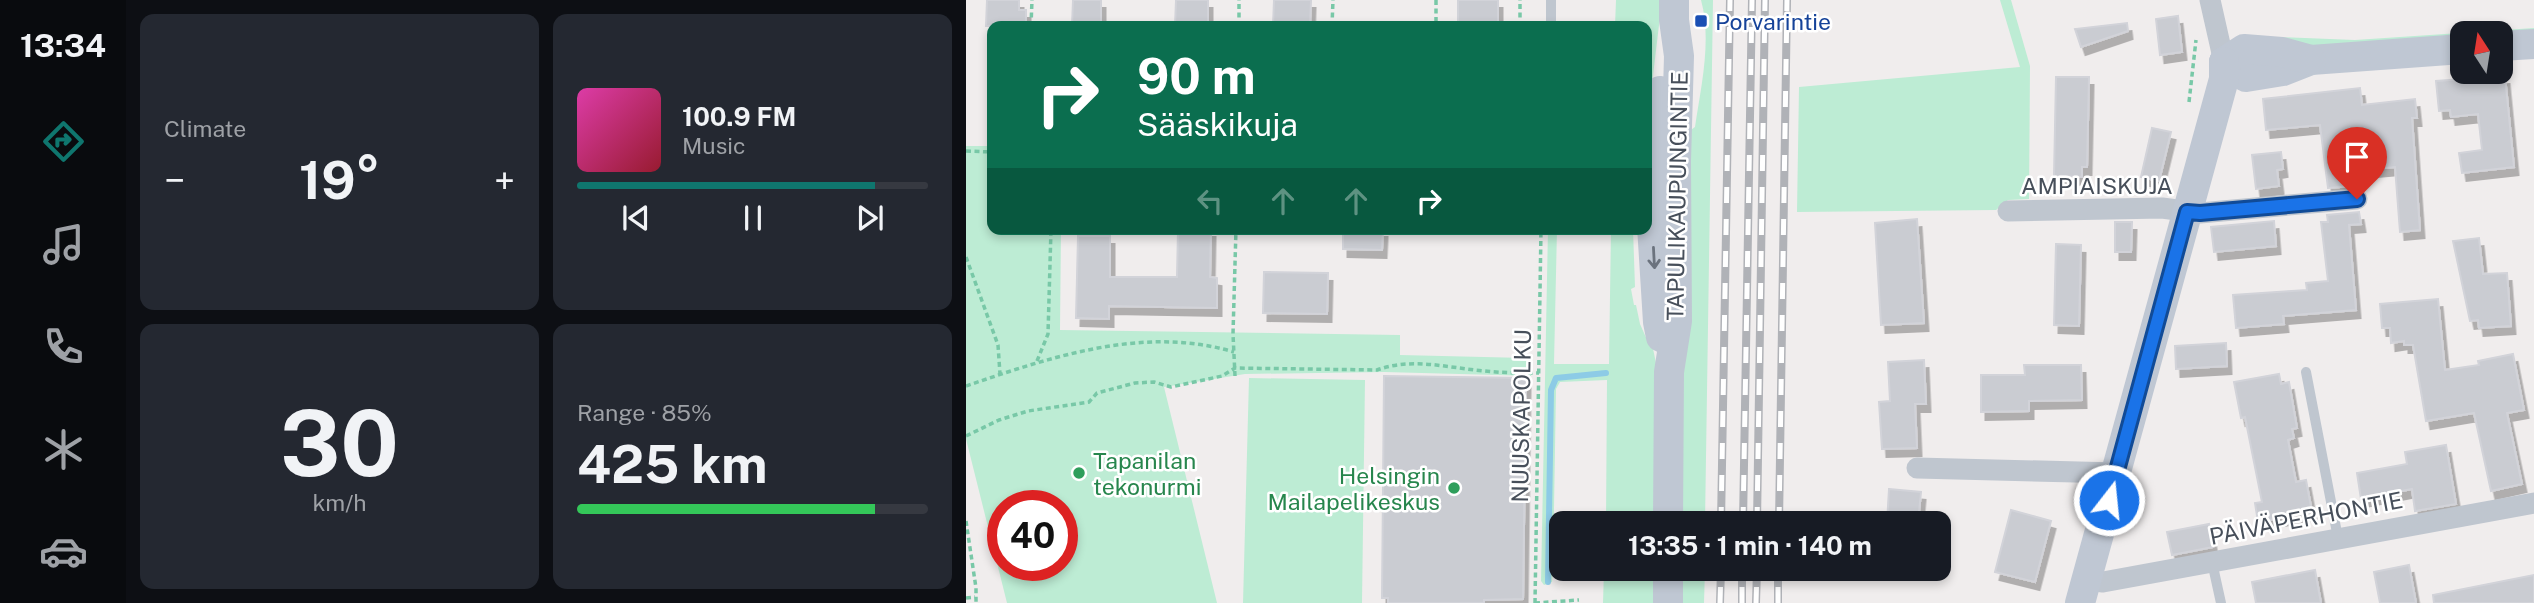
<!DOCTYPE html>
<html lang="en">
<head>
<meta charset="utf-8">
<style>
	body { margin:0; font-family:"Public Sans",sans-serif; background:#242831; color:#f1f3f6; height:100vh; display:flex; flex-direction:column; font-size:26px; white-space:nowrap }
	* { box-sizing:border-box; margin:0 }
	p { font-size:23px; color:#9ea1a6 }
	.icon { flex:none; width:38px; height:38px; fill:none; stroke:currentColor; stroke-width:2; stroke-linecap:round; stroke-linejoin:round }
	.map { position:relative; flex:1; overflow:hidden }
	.sheet { display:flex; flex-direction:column; gap:14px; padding:14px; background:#0d0f14; width:840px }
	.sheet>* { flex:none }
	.banner { position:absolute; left:21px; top:21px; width:665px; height:214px; border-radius:14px; box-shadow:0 4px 10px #0003; background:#0b6e4f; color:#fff; overflow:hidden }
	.needle { width:46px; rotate:348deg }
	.buttons { position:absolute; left:1484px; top:21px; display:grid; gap:14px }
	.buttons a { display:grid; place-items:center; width:63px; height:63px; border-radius:14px; background:#171b24; box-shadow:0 4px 10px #0003; font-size:35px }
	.speed { position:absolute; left:21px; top:490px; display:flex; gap:14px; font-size:35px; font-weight:700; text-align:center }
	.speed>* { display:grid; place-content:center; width:91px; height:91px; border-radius:50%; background:#171b24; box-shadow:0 4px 10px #0003; line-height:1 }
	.speed .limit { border:10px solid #d22; background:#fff; color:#111 }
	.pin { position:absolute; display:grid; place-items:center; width:60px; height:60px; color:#fff; margin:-72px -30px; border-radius:50% 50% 50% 0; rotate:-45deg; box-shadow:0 0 7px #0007 }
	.pin .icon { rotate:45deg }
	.me { position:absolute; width:77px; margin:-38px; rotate:16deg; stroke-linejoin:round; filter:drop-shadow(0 0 5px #0008) }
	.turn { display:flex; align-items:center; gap:24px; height:147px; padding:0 35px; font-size:32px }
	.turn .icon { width:91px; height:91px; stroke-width:2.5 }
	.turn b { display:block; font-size:49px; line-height:60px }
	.lanes { display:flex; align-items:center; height:66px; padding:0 35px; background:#0003; justify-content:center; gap:35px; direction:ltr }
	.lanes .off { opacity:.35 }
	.big { font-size:52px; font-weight:700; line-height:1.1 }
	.sheet .tile { flex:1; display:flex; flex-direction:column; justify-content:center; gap:10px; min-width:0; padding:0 24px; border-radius:14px; background:#242831 }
	.sheet .dial { align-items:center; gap:0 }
	.dial b { font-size:91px; line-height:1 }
	.song { display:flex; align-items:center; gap:21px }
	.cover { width:84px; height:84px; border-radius:10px; background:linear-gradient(135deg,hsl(320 70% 55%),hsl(350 70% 35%)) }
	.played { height:7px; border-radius:4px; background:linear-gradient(90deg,#0f766e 85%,#363941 85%) }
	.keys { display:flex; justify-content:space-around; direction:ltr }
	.heat { display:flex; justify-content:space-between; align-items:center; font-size:38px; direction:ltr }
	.charge { height:10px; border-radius:5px; background:linear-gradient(90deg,#34c759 85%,#363941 0) }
	.sheet .tiles { flex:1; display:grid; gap:14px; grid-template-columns:repeat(2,1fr) }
	.trip { position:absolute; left:583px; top:511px; width:402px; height:70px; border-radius:14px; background:#171b24; box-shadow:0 4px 10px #0003; font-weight:700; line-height:70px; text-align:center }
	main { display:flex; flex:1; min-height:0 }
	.menu { display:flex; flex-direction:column; width:126px; justify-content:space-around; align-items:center; background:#090b0e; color:#9ea1a6 }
	.menu .icon { width:49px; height:49px }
	.menu .current { color:#0f766e }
	.menu b { font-size:32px; color:#f1f3f6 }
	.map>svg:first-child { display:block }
	.green { fill:#bdecd4; fill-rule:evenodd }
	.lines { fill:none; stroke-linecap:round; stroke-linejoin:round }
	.stream { stroke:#8dcbe6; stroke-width:6 }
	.building { fill:#caccd2; stroke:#d2d3d9; stroke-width:2; filter:url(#shadow) }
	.path { stroke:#78c8a7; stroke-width:3.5; stroke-dasharray:5 3.5; stroke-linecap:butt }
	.lane { stroke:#bfc6cf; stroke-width:10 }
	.street { stroke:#bfc6cf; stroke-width:21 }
	.secondary { stroke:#bfc7d3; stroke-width:30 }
	.rail-casing { stroke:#b0b2b7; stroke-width:8 }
	.rail { stroke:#fff; stroke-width:5; stroke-dasharray:16; stroke-linecap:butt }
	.oneway { stroke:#6b737e }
	.route-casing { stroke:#114b97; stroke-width:18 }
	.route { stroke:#1a73e8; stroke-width:12 }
	.transit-dot { fill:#1a4fb4; stroke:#fff; stroke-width:2.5 }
	.leisure-dot { fill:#2e9e5b; stroke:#fff; stroke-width:2.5 }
	.labels { text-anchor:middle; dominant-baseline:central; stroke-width:5; stroke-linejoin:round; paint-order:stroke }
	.transit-label { font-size:23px; fill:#164399; stroke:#fff; text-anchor:start }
	.street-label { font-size:23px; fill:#474f5a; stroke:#fff }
	.leisure-label { font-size:23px; fill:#27864d; stroke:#fff; text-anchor:start }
</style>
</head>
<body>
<main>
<nav class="menu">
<b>13:34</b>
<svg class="icon current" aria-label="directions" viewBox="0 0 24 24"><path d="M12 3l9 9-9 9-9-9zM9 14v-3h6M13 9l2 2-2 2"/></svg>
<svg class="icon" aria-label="music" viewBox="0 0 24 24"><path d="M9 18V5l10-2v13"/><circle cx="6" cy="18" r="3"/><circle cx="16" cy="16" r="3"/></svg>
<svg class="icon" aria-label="phone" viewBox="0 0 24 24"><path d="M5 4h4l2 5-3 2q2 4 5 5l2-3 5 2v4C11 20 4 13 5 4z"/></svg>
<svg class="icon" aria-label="climate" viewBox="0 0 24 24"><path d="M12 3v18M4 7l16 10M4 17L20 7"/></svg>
<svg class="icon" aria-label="car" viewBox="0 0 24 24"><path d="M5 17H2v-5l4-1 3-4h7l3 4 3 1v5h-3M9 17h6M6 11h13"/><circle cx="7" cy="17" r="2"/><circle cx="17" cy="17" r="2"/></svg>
</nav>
<section class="sheet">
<div class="tiles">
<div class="tile"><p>Climate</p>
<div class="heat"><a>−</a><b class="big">19°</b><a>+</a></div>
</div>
<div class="tile">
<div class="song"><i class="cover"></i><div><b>100.9 FM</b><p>Music</p></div></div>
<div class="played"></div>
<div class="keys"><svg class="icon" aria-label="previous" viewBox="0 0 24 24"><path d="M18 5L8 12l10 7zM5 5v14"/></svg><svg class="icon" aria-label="pause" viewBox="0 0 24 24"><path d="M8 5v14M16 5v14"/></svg><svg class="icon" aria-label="next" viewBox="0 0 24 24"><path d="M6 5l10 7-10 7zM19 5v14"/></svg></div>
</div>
<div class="tile dial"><b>30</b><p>km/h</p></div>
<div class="tile"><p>Range · 85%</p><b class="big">425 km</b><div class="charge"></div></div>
</div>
</section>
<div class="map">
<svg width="1568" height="603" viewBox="0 0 1568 603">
	<defs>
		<filter id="shadow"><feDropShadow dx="4.5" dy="8" stdDeviation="0" flood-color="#0004"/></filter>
	</defs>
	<rect width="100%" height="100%" fill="#f0eded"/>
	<g class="green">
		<path d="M 650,0 L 696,0 L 683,109 L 681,113 L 681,26 L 649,26 Z"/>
		<path d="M 735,0 L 747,0 L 739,523 L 714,523 L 722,132 L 729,127 C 735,87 746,40 735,0 Z"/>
		<path d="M 1034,0 L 1045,0 L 1064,66 L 1063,199 L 1042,200 L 1030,210 L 831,212 L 833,87 L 1054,67 Z"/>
		<path d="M 1568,28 L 1568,32 L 1496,33 L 1496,39 L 1331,46 L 1312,37 L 1389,40 Z"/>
		<path d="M 0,146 L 26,146 L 26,229 L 95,229 L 94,330 L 434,335 L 434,355 L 565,358 L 565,376 L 418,372 L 279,374 L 198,387 L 251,603 L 41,603 L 0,439 ZM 37,506 L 96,506 L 96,565 L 37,565 Z"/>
		<path d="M 582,229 L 591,229 L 588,364 L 643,364 L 645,229 L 667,229 L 669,287 L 665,289 L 668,305 L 670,305 L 674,324 L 682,342 L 686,344 L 690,363 L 688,523 L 640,523 L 641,380 L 594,382 L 590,389 L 587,569 L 586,582 L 578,585 L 575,581 Z"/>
		<path d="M 283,378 L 399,380 L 396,603 L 277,603 Z"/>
		<path d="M 638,569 L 690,569 L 690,603 L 637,603 Z"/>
		<path d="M 714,569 L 739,569 L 738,603 L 713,603 Z"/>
	</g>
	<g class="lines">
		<path class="stream" d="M 582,582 L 585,390 L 590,378 L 640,373"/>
	</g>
	<g class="building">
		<path d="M 21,0 L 53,0 L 53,10 L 60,10 L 60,26 L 20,26 Z"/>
		<path d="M 107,0 L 135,0 L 135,26 L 106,26 Z"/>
		<path d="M 210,0 L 242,0 L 242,26 L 209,26 Z"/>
		<path d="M 308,0 L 345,0 L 344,26 L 307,26 Z"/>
		<rect x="492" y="0" width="40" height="26"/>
		<path d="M 1212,16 L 1216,52 L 1194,55 L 1190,19 Z"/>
		<path d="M 1161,23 L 1162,31 L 1115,47 L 1109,29 Z"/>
		<path d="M 1539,76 L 1548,167 L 1496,173 L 1493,153 L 1516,150 L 1512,114 L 1485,117 L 1484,110 L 1473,111 L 1470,81 Z"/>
		<path d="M 1090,77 L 1123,77 L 1121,167 L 1116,167 L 1116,177 L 1088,176 Z"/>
		<path d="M 1394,88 L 1396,105 L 1449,99 L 1451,118 L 1446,118 L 1454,230 L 1434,232 L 1429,167 L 1385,171 L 1387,186 L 1362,188 L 1354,125 L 1300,130 L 1297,99 Z"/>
		<path d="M 1186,128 L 1205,132 L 1193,181 L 1175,177 Z"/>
		<path d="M 1315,152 L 1317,169 L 1311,170 L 1313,186 L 1290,189 L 1286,155 Z"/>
		<path d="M 1393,212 L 1395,224 L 1383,225 L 1390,310 L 1317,316 L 1318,324 L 1270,328 L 1267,295 L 1341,290 L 1340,283 L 1362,281 L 1355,222 L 1362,222 L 1361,215 Z"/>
		<path d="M 951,219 L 958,323 L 915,325 L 909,223 Z"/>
		<path d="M 1308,221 L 1310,246 L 1248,252 L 1245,227 Z"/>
		<path d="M 1149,222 L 1166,222 L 1165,252 L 1149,252 Z"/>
		<path d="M 212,229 L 245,229 L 244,277 L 251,278 L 251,308 L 143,306 L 143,319 L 110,318 L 112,236 L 144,236 L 144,277 L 211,277 Z"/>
		<path d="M 377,229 L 417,229 L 416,250 L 377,249 Z"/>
		<path d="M 1513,238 L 1517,274 L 1541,273 L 1545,326 L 1513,328 L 1512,320 L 1504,321 L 1487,241 Z"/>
		<path d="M 1090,244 L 1115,245 L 1113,326 L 1088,325 Z"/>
		<path d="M 298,272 L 362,273 L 361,314 L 297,313 Z"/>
		<path d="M 1472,299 L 1479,370 L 1513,365 L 1512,361 L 1547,354 L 1558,410 L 1541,413 L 1556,484 L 1525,491 L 1508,413 L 1460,421 L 1447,345 L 1438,345 L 1438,341 L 1425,343 L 1424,328 L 1416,328 L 1414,304 Z"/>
		<path d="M 1260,343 L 1261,366 L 1210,369 L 1209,346 Z"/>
		<path d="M 958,360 L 960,404 L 949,404 L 951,448 L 916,449 L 913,402 L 924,401 L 922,362 Z"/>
		<path d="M 1058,365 L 1115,365 L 1116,400 L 1063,401 L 1063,411 L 1015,412 L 1015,375 L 1059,375 Z"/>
		<path d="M 1313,374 L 1315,384 L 1323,382 L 1331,428 L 1326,429 L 1328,438 L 1322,440 L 1330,482 L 1340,480 L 1346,512 L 1292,522 L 1289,503 L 1296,502 L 1279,417 L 1275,418 L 1268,382 Z"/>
		<path d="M 418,376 L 560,378 L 557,599 L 518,600 L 518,603 L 422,603 L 422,598 L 416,598 Z"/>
		<path d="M 1480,445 L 1490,504 L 1449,511 L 1446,489 L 1395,499 L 1391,473 L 1441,464 L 1439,452 Z"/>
		<path d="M 923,489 L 955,492 L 952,523 L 921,523 Z"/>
		<path d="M 1045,510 L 1085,521 L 1069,582 L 1029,572 Z"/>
		<path d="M 1243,524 L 1247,547 L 1206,555 L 1201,532 Z"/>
		<path d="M 1443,565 L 1450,603 L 1414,603 L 1408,572 Z"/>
		<path d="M 1349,570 L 1355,603 L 1290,603 L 1286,582 Z"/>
		<path d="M 1568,575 L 1568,603 L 1468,603 L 1467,595 Z"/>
	</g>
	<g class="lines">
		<g class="path">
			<path d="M 470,0 L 470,26"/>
			<path d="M 65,26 L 66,0"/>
			<path d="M 273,26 L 273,0"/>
			<path d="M 366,26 L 367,0"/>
			<path d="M 554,26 L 554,0"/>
			<path d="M 1223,102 L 1230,40"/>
			<path d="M 0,151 L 26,152"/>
			<path d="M 0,257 L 32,345 L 34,374"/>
			<path d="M 71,361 L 82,334 L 85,229"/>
			<path d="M 269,376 L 267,334 L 270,229"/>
			<path d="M 0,386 C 85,357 178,325 268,352"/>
			<path d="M 0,436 L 33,420 L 62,411 L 123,402 L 131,393 L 169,383 L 188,382 L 205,387 L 256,376 L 269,368 L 411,370 C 447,357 482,368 519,371 C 537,373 555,373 573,373"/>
			<path d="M 0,521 L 10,588 L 10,603"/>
			<path d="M 0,598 L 9,597"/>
			<path d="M 569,603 L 575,229"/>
			<path d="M 569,603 L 613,600"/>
		</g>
		<g class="lane">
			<path d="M 585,26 L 585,0"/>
			<path d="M 1340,372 L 1372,538"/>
			<path d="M 1246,562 L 1255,603"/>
		</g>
		<g class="street">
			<path d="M 1244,0 L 1258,62"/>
			<path d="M 1042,211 L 1196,208 L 1234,213 L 1391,199"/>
			<path d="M 951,468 L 1151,473"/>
			<path d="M 1121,580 L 1137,582 L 1568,503"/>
		</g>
		<g class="secondary">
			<path d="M 1535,46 L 1568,44"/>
			<path d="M 1258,62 L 1280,77 L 1317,71 L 1345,60 L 1496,49"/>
			<path d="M 1258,62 L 1278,49 L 1316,52 L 1345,60"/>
			<path d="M 694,91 L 685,210 L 692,322 L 695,337"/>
			<path d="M 702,523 L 703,372 L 711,321 L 710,161 L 713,56 L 708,20 L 708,0"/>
			<path d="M 702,603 L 702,569"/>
			<path d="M 1114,603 L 1258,79 L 1258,62"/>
		</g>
		<g class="rail-casing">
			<g id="rail">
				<path d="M 755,523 L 764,0"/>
				<path d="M 777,523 L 786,0"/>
				<path d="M 791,523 L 799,0"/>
				<path d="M 813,523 L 821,0"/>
				<path d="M 754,603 L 755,569"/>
				<path d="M 776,603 L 776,569"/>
				<path d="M 790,603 L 791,569"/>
				<path d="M 812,603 L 812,569"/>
			</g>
		</g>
		<use href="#rail" class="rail"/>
	</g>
	<defs><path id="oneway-shaft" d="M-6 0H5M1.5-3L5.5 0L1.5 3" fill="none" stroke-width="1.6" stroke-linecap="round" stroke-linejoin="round" transform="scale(1.75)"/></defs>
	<use class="oneway" href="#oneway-shaft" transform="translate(688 258) rotate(87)"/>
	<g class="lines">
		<g class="route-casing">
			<path id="route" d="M 1143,500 L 1221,212 L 1234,213 L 1391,199"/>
		</g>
		<use href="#route" class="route"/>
	</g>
	<rect class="transit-dot" x="728" y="14" width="14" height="14" rx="3.5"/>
	<g class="leisure-dot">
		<circle cx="113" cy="473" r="7"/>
		<circle cx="488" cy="488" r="7"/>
	</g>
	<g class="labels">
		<g class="transit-label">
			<text x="749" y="21">Porvarintie</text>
		</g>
		<g class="street-label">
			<text x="1131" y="185">AMPIAISKUJA</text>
			<text transform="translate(711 196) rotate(-89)">TAPULIKAUPUNGINTIE</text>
			<text transform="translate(555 416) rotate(-89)">NUUSKAPOLKU</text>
			<text transform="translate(1340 518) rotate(-11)">PÄIVÄPERHONTIE</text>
		</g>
		<g class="leisure-label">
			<text x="127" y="460">Tapanilan<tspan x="127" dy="26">tekonurmi</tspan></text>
			<text x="474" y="475" text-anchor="end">Helsingin<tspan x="474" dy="26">Mailapelikeskus</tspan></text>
		</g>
	</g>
</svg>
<div class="buttons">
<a><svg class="needle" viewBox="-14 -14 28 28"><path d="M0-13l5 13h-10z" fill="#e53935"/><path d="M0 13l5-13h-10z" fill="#9ea1a6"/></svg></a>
</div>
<div class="speed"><div class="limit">40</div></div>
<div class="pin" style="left:1391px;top:199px;background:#d93025"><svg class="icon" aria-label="arrive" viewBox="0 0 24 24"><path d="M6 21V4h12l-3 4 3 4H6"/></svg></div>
<svg class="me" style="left:1143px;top:500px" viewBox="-20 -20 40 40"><circle r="17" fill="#1a73e8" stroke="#fff" stroke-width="3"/><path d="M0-11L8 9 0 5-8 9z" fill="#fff"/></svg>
<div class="trip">13:35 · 1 min · 140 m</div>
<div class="banner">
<div class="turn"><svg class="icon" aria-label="right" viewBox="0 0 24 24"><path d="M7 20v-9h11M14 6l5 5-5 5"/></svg><div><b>90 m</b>Sääskikuja</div></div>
<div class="lanes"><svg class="icon off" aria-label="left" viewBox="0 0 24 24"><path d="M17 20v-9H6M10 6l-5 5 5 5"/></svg><svg class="icon off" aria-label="ahead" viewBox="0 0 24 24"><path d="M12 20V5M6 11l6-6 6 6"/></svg><svg class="icon off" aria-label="ahead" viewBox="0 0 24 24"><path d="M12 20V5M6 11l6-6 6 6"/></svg><svg class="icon" aria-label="right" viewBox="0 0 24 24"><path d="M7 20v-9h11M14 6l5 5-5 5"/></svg></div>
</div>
</div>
</main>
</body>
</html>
